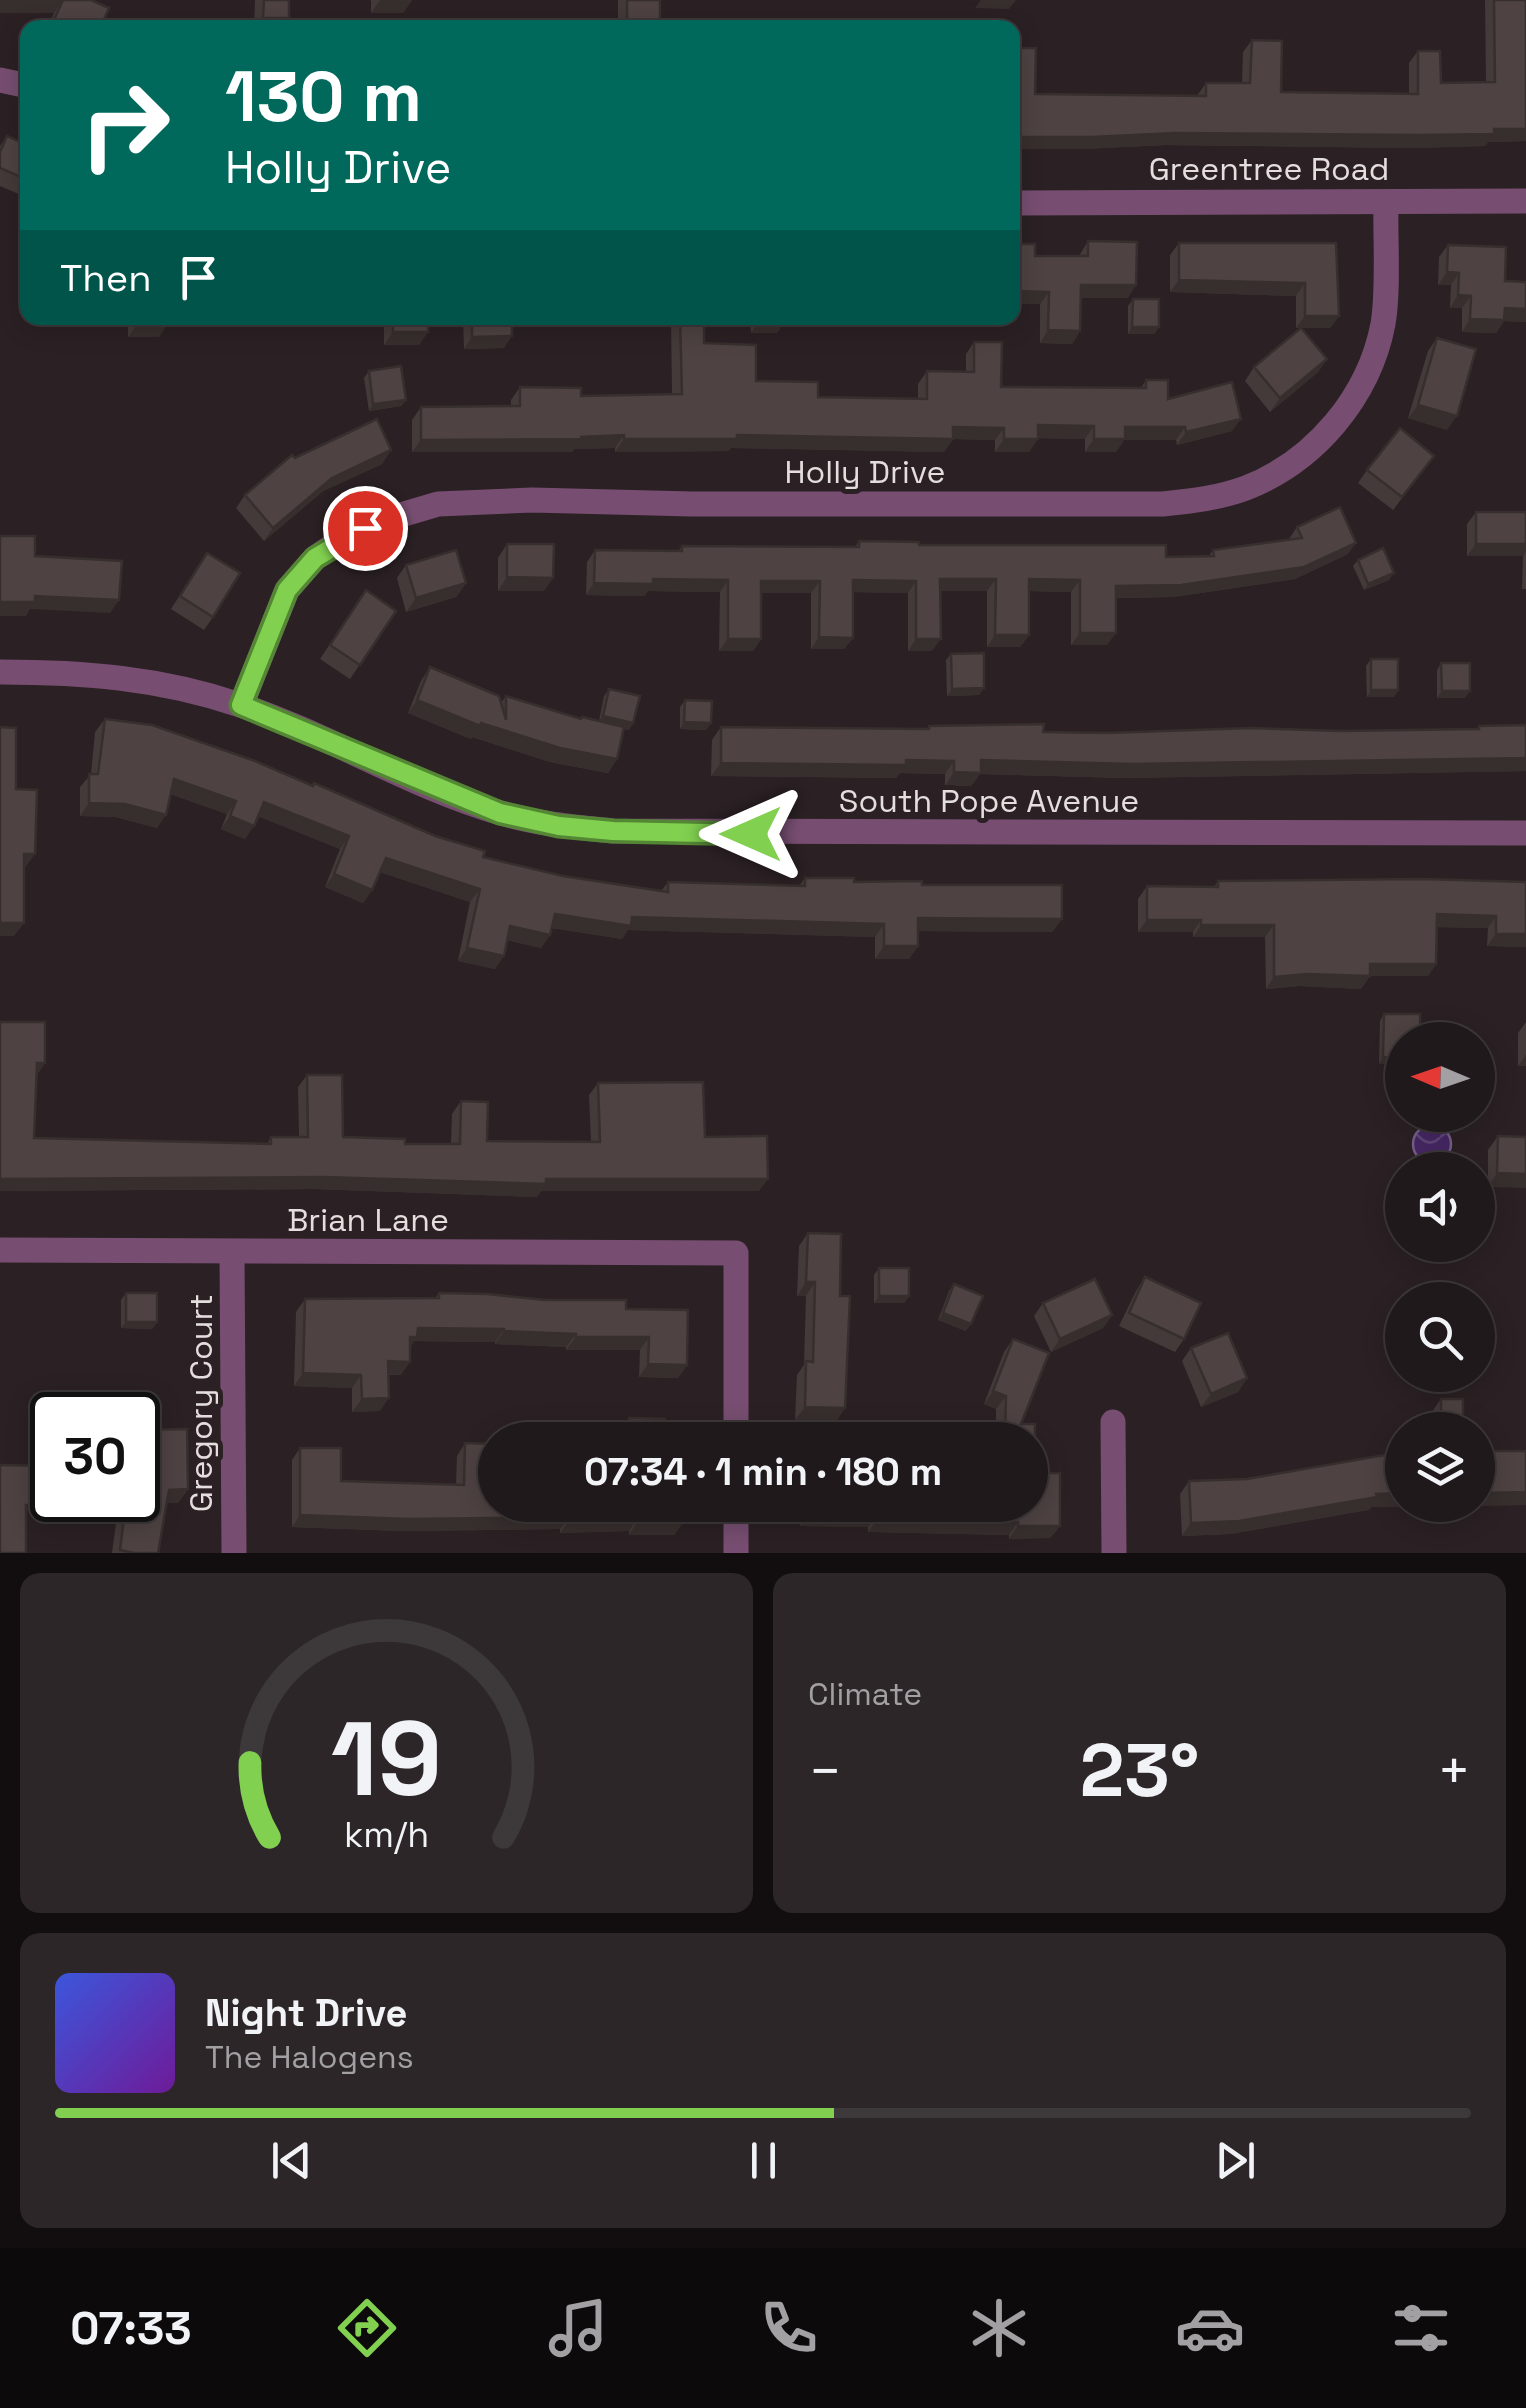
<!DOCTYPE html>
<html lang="en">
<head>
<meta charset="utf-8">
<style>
	body { margin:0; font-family:"Space Grotesk",sans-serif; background:#2d2628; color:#f1f3f6; height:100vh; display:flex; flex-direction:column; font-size:38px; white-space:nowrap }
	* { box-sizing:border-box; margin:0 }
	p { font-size:32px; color:#a2a0a3 }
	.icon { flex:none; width:55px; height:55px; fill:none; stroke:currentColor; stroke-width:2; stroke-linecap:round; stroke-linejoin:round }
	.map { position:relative; height:1553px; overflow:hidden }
	.details { display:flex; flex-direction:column; gap:20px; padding:20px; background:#120e0f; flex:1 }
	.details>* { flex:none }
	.hud { position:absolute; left:20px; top:20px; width:1000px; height:305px; border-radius:20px; box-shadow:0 5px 25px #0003,0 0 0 2px #3d383a; background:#00695c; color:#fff; overflow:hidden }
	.needle { width:65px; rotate:272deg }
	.buttons { position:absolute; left:1385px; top:1022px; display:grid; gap:20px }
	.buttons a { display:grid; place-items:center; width:110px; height:110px; border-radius:50%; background:#20191b; box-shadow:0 5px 25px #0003,0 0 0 2px #3d383a; font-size:50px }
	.speed { position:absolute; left:30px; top:1392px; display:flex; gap:20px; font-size:50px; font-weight:700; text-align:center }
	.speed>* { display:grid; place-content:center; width:130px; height:130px; border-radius:50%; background:#20191b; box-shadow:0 5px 25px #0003,0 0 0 2px #3d383a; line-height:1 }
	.speed .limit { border:5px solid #111; border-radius:15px; background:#fff; color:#111 }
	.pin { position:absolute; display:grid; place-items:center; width:85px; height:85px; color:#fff; margin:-42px; border:5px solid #fff; border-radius:50%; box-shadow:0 2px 10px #0007 }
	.me { position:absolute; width:110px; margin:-55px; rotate:270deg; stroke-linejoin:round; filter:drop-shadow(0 0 8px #0008) }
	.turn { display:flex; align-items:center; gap:35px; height:210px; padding:0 40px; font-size:45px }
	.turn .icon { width:130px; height:130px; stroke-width:2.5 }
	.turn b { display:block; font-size:70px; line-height:85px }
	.then { display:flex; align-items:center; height:95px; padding:0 40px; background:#0003; gap:20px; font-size:38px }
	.big { font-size:75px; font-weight:800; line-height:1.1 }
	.details .card { flex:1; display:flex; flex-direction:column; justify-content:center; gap:15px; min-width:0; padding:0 35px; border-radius:20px; background:#2d2628 }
	.details .dial { align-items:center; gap:0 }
	.dial svg { height:260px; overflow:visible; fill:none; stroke:#3d383a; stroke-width:7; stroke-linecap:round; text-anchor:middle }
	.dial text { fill:#f1f3f6; stroke:none }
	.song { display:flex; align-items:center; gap:30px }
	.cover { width:120px; height:120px; border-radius:15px; background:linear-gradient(135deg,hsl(230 70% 55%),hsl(280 70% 35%)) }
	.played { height:10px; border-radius:5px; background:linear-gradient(90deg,#81d050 55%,#3d383a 55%) }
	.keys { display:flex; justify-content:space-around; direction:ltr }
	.heat { display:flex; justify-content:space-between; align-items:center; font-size:55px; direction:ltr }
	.details .tiles { flex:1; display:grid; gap:20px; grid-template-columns:1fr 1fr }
	.card:last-child { grid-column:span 2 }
	.trip { position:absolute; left:478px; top:1422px; width:570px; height:100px; border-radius:50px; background:#20191b; box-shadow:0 5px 25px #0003,0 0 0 2px #3d383a; font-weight:800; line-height:100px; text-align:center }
	.menu { display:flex; height:160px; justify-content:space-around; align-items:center; background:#0d0a0b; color:#a2a0a3 }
	.menu .icon { width:70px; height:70px }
	.menu .selected { color:#81d050 }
	.menu b { font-size:45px; color:#f1f3f6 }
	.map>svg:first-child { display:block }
	.water { fill:url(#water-waves); stroke:#765f8a; stroke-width:2.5 }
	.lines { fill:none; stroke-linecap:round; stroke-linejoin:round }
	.street { stroke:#774e71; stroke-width:25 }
	.wall { fill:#433a39 }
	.shaded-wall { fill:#372f2e }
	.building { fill:#4e4342; stroke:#372f2e; stroke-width:2.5 }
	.route-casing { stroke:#548734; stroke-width:25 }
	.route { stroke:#81d050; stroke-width:18 }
	.labels { text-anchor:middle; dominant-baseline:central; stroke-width:10; stroke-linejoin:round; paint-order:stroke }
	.street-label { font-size:32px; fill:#e4dedf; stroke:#2b2124 }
</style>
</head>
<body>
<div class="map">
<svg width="1526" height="1553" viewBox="0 0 1526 1553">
	<defs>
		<pattern id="water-waves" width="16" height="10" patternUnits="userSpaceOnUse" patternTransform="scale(2.5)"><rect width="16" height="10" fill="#472865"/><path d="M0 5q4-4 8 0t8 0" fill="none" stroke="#61477b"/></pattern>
	</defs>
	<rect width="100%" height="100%" fill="#2b2124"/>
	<circle class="water" cx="1432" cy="1144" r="19"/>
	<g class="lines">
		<g class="street">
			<path d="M 0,80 L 28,86"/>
			<path d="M 1012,203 L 1526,201"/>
			<path d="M 0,672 C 83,672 161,678 240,705 C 329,735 411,787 501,813 C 537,824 576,827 613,831 L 1526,833"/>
			<path d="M 241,705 L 287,590 L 315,558 L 347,536 L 384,520 L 438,504 L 532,500 L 692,504 L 1163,504 C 1192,501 1219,498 1246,488 C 1315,461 1369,397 1383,324 C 1389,289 1385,238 1386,202"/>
			<path d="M 0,1250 L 736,1253 L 736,1440"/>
			<path d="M 232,1253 L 234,1553"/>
			<path d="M 1113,1422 L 1114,1553"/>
			<path d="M 736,1505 L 736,1553"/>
		</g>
	</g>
	<g class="wall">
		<path d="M 0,0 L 91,0 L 100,28 L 47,28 L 54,13 L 0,13 Z"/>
		<path d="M 255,0 L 289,0 L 283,28 L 254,28 Z"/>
		<path d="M 371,0 L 412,0 L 403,13 L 371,13 Z"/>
		<path d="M 618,0 L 660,0 L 657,28 L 618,28 Z"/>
		<path d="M 1485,0 L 1526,0 L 1526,141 L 1488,142 L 1485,146 L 1410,148 L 1166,145 L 1083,149 L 1012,149 L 1012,48 L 1035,94 L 1197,96 L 1206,83 L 1242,83 L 1243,52 L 1252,40 L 1281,92 L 1409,94 L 1409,63 L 1418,51 L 1441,83 L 1486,82 Z"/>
		<path d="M 7,136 L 28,145 L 28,198 L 0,186 L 0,146 Z"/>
		<path d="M 1088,241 L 1128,298 L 1081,298 L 1080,331 L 1072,344 L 1040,343 L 1040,304 L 1012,304 L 1012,244 L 1035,256 L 1079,256 Z"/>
		<path d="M 1179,243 L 1336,243 L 1339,316 L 1330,328 L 1301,328 L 1327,359 L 1318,372 L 1270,412 L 1245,381 L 1254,367 L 1301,328 L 1296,328 L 1296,296 L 1170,292 L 1170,255 Z"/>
		<path d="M 1448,245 L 1505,281 L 1526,282 L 1526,322 L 1504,321 L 1496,333 L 1462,332 L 1462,308 L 1450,308 L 1451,285 L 1438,285 L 1439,257 Z"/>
		<path d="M 1133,299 L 1159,327 L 1154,334 L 1128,334 L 1128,306 Z"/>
		<path d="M 128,318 L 167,318 L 159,337 L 128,337 Z"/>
		<path d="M 384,318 L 428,318 L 419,345 L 384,345 Z"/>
		<path d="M 463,318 L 512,318 L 504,348 L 464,349 Z"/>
		<path d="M 671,318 L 704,318 L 704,343 L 756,381 L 818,397 L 918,398 L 918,384 L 927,371 L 966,372 L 966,354 L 974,342 L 1001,387 L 1141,388 L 1146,380 L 1168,399 L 1232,431 L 1177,445 L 1176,440 L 1124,440 L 1116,452 L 1085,452 L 1085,439 L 1038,438 L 1029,452 L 995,452 L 995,440 L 953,439 L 944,452 L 731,448 L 728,451 L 615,452 L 615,448 L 574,449 L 572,452 L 412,452 L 412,420 L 421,407 L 511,406 L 511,400 L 520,387 L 581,396 L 672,394 Z"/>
		<path d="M 750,318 L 786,318 L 786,320 L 777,333 L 751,333 Z"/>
		<path d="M 1437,338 L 1447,430 L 1408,418 L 1428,351 Z"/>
		<path d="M 369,371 L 406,400 L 401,406 L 369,411 L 364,378 Z"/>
		<path d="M 391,450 L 382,464 L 323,491 L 264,541 L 236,508 L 245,495 L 295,458 Z"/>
		<path d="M 1434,456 L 1393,510 L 1358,483 L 1367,470 Z"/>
		<path d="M 1476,512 L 1526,512 L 1526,589 L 1522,589 L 1523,556 L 1467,556 L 1467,524 Z"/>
		<path d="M 1297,527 L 1348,554 L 1295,579 L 1173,597 L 1116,598 L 1107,645 L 1071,645 L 1071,592 L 1029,591 L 1029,635 L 1020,647 L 987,647 L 987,591 L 940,591 L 932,651 L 908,651 L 908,593 L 853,592 L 853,638 L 844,649 L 811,649 L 811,593 L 761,593 L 761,639 L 753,651 L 719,651 L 720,592 L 648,591 L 644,596 L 586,595 L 587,562 L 595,550 L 678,551 L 682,546 L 855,547 L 859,541 L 1166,557 L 1208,557 L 1213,550 L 1289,539 Z"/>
		<path d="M 507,544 L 544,591 L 498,591 L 498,558 Z"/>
		<path d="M 207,553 L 213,617 L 204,630 L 171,609 Z"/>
		<path d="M 1358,560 L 1389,580 L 1364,590 L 1353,566 Z"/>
		<path d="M 406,565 L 466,583 L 456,597 L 406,612 L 397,578 Z"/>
		<path d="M 366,590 L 396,611 L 350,679 L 320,659 Z"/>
		<path d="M 951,654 L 984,688 L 979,695 L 947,696 L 946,660 Z"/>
		<path d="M 1371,659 L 1398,690 L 1394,697 L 1367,697 L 1366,666 Z"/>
		<path d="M 1441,663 L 1465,698 L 1437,698 L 1437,670 Z"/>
		<path d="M 430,667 L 501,703 L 506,696 L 580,719 L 582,717 L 599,721 L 604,696 L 609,689 L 633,723 L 629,730 L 624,729 L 617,759 L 608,773 L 550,762 L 472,737 L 471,739 L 408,713 L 421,681 Z"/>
		<path d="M 685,700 L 711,723 L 706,730 L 680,729 L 680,707 Z"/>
		<path d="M 105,719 L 483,857 L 563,876 L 661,891 L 668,882 L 799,886 L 805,878 L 922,885 L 1062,919 L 1052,932 L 918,931 L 918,946 L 909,959 L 875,959 L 875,937 L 628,930 L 622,939 L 552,928 L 550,935 L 541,948 L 507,940 L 495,969 L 458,961 L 470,902 L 380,872 L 372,890 L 363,903 L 325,887 L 340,849 L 258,816 L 245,839 L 221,829 L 227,814 L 170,794 L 157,828 L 116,817 L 80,816 L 80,787 L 91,774 L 95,732 Z"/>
		<path d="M 1526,725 L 1526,771 L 1123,778 L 980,774 L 971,786 L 945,786 L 945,774 L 900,773 L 896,778 L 711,776 L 712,740 L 721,727 L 927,729 L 929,726 L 1043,732 L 1108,733 L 1477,729 L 1479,726 Z"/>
		<path d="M 1218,881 L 1526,882 L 1526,947 L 1487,946 L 1488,928 L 1437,927 L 1436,964 L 1428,976 L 1370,976 L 1361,989 L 1299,986 L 1266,989 L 1265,937 L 1193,937 L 1193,932 L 1138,932 L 1138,899 L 1147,886 L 1214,887 Z"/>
		<path d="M 1384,1014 L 1420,1040 L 1379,1064 L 1380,1021 Z"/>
		<path d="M 0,1022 L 36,1075 L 34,1138 L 267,1144 L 271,1137 L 299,1137 L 298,1087 L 307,1075 L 343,1137 L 405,1144 L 451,1144 L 452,1114 L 461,1101 L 487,1141 L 591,1142 L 589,1095 L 598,1083 L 705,1137 L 759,1191 L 541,1191 L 537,1197 L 315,1189 L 0,1191 Z"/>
		<path d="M 1526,1022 L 1526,1066 L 1518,1066 L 1518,1033 Z"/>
		<path d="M 1498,1136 L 1526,1137 L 1488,1187 L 1488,1150 Z"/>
		<path d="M 808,1233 L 836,1422 L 795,1420 L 797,1375 L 804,1365 L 806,1296 L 797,1296 L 799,1246 Z"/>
		<path d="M 879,1268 L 909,1296 L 904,1303 L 874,1303 L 874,1275 Z"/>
		<path d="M 1145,1277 L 1184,1339 L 1175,1352 L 1119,1326 L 1136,1291 Z"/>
		<path d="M 954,1284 L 966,1331 L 938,1320 L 949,1291 Z"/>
		<path d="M 126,1293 L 157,1322 L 152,1329 L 121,1328 L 121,1300 Z"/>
		<path d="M 439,1293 L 626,1309 L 687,1365 L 678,1378 L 639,1377 L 640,1350 L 566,1350 L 566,1347 L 495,1344 L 495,1342 L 414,1341 L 410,1347 L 401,1375 L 388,1375 L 380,1411 L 352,1412 L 352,1388 L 294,1386 L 296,1312 L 305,1299 L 435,1298 Z"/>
		<path d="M 1043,1303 L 1112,1315 L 1103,1328 L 1051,1352 L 1034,1316 Z"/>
		<path d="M 1013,1339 L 1049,1353 L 1021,1424 L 1035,1424 L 1035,1473 L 1060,1473 L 1060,1526 L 1050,1538 L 1009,1539 L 1009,1535 L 868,1532 L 868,1527 L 800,1526 L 801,1505 L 1030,1505 L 1030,1440 L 996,1440 L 996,1409 L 984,1404 L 1004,1352 Z"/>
		<path d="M 1191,1348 L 1247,1378 L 1238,1392 L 1201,1407 L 1182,1361 Z"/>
		<path d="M 1441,1399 L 1463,1430 L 1432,1430 L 1432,1412 Z"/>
		<path d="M 629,1418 L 665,1440 L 620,1440 L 620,1431 Z"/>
		<path d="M 142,1430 L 188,1489 L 178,1503 L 167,1503 L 158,1553 L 112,1553 L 117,1516 L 126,1503 L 133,1504 L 133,1500 L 138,1500 L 138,1436 Z"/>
		<path d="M 465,1443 L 491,1480 L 683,1505 L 674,1535 L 629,1535 L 629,1531 L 560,1533 L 560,1529 L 401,1531 L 292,1527 L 292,1460 L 300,1448 L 341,1481 L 456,1485 L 457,1456 Z"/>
		<path d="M 1526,1451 L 1526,1505 L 1371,1507 L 1368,1510 L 1230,1534 L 1182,1536 L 1180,1494 L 1189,1481 L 1402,1505 Z"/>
	</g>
	<g class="shaded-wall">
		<path d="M 0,0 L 63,0 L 54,13 L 0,13 Z"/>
		<path d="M 380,0 L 412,0 L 403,13 L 371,13 Z"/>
		<path d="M 981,0 L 1016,0 L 1009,9 L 975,8 Z"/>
		<path d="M 263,18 L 289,18 L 283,28 L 257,28 Z"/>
		<path d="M 627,23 L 660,24 L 657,28 L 624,28 Z"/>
		<path d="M 1526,129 L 1526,141 L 1488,142 L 1485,146 L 1410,148 L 1166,145 L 1083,149 L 1012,149 L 1012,137 L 1175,133 Z"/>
		<path d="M 1447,272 L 1459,273 L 1451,285 L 1438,285 Z"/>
		<path d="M 1179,280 L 1305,283 L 1296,296 L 1170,292 Z"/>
		<path d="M 1081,285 L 1136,285 L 1128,298 L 1072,298 Z"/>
		<path d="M 1012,291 L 1049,292 L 1040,304 L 1012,304 Z"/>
		<path d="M 1458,295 L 1471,296 L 1462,308 L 1450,308 Z"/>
		<path d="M 1505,308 L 1526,309 L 1526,322 L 1504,321 L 1496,333 L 1462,332 L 1470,319 Z"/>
		<path d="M 1305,316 L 1339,316 L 1330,328 L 1296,328 Z"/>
		<path d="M 786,320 L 777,333 L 751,333 L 759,321 Z"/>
		<path d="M 167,325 L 159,337 L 128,337 L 136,326 Z"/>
		<path d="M 1132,327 L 1159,327 L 1154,334 L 1128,334 Z"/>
		<path d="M 1048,330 L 1080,331 L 1072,344 L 1040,343 Z"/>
		<path d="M 393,332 L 428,332 L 419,345 L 384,345 Z"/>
		<path d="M 512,336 L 504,348 L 464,349 L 472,337 Z"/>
		<path d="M 1327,359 L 1318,372 L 1270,412 L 1280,398 Z"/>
		<path d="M 406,400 L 401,406 L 369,411 L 373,404 Z"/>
		<path d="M 1418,405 L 1457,416 L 1447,430 L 1408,418 Z"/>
		<path d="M 1241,419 L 1232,431 L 1177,445 L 1186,432 Z"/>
		<path d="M 1038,425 L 1094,426 L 1085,439 L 1029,438 Z"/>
		<path d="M 953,427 L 1004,428 L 995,440 L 953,439 L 944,452 L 731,448 L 728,451 L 615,452 L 624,439 Z"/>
		<path d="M 1125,427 L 1185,427 L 1176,440 L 1124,440 L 1116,452 L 1085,452 L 1094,439 Z"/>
		<path d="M 624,435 L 615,448 L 574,449 L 572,452 L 412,452 L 421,440 Z"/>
		<path d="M 1004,439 L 1038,439 L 1029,452 L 995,452 Z"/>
		<path d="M 391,450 L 382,464 L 323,491 L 264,541 L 273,528 L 332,478 Z"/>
		<path d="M 1356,543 L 1348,554 L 1295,579 L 1173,597 L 1108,598 L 1116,586 Z"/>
		<path d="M 1476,544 L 1526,544 L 1526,552 L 1523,556 L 1467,556 Z"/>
		<path d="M 1394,573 L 1389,580 L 1364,590 L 1368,584 Z"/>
		<path d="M 507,577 L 553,578 L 544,591 L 498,591 Z"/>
		<path d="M 653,579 L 728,580 L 720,592 L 648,591 L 644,596 L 586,595 L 594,583 Z"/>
		<path d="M 940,579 L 996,579 L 987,591 L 932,591 Z"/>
		<path d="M 1029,579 L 1080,580 L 1071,592 L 1021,591 Z"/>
		<path d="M 853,580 L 916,581 L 908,593 L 845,592 Z"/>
		<path d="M 761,581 L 820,581 L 811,593 L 753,593 Z"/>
		<path d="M 466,583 L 456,597 L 406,612 L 416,598 Z"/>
		<path d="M 35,596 L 119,600 L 110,613 L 30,609 L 26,616 L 0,616 L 0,602 Z"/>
		<path d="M 1080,633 L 1116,633 L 1107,645 L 1071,645 Z"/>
		<path d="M 995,635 L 1029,635 L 1020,647 L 987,647 Z"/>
		<path d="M 819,637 L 853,638 L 844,649 L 811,649 Z"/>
		<path d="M 728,639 L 761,639 L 753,651 L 719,651 Z"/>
		<path d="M 916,639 L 941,639 L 932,651 L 908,651 Z"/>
		<path d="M 984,688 L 979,695 L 947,696 L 952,689 Z"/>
		<path d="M 1371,690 L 1398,690 L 1394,697 L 1367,697 Z"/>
		<path d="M 1442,691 L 1470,691 L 1465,698 L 1437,698 Z"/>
		<path d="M 417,700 L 481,723 L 617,759 L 608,773 L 550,762 L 472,737 L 471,739 L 408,713 Z"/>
		<path d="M 603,716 L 633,723 L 629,730 L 598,722 Z"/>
		<path d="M 684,722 L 711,723 L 706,730 L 680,729 Z"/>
		<path d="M 1526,758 L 1526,771 L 1123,778 L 980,774 L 971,786 L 945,786 L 954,772 L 981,760 Z"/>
		<path d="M 906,760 L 954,761 L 945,774 L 900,773 L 896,778 L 711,776 L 721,763 Z"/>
		<path d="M 174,779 L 236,801 L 227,814 L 165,792 Z"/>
		<path d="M 264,802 L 349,836 L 340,849 L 255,815 Z"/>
		<path d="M 89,803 L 125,804 L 166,815 L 157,828 L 116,817 L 80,816 Z"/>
		<path d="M 230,816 L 254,826 L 245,839 L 221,829 Z"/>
		<path d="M 24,854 L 35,854 L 25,868 L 15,868 Z"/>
		<path d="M 386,858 L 480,889 L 470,902 L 377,871 Z"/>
		<path d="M 334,874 L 372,890 L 363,903 L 325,887 Z"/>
		<path d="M 555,914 L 632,917 L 884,924 L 875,937 L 628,930 L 622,939 L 546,927 Z"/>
		<path d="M 1437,914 L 1496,916 L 1488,928 L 1429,927 Z"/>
		<path d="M 918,918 L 1062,919 L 1052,932 L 909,931 Z"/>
		<path d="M 1147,920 L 1201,920 L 1193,932 L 1138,932 Z"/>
		<path d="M 0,923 L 24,923 L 14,936 L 0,936 Z"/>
		<path d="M 1201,925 L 1274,925 L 1265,937 L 1193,937 Z"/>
		<path d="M 510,926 L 550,935 L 541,948 L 501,939 Z"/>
		<path d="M 1496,934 L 1526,934 L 1526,947 L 1487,946 Z"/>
		<path d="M 884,946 L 918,946 L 909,959 L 875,959 Z"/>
		<path d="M 467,948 L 504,956 L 495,969 L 458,961 Z"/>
		<path d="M 1370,964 L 1436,964 L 1428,976 L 1362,976 Z"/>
		<path d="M 1307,974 L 1370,976 L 1361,989 L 1299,986 L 1266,989 L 1274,977 Z"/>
		<path d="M 1526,1055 L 1526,1066 L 1518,1066 Z"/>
		<path d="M 1383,1057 L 1402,1058 L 1402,1064 L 1379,1064 Z"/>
		<path d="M 37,1063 L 45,1063 L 37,1075 Z"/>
		<path d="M 1497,1173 L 1526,1174 L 1526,1188 L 1488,1187 Z"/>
		<path d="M 324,1177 L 546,1179 L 768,1179 L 759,1191 L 541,1191 L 537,1197 L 315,1189 L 0,1191 L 0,1179 Z"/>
		<path d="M 806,1282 L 815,1282 L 806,1296 L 797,1296 Z"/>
		<path d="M 879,1296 L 909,1296 L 904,1303 L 874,1303 Z"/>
		<path d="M 943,1313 L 971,1324 L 966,1331 L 938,1320 Z"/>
		<path d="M 1112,1315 L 1103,1328 L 1051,1352 L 1060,1339 Z"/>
		<path d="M 126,1322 L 157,1322 L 152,1329 L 121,1328 Z"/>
		<path d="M 418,1328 L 504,1329 L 495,1342 L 414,1341 L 408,1350 L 401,1350 Z"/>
		<path d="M 504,1331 L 576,1334 L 566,1347 L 495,1344 Z"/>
		<path d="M 576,1337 L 649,1337 L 640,1350 L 566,1350 Z"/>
		<path d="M 388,1361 L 410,1362 L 401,1375 L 379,1374 Z"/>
		<path d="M 648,1364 L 687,1365 L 678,1378 L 639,1377 Z"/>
		<path d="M 303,1373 L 361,1375 L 352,1388 L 294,1386 Z"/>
		<path d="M 1247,1378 L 1238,1392 L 1201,1407 L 1211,1394 Z"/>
		<path d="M 993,1391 L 1006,1396 L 996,1409 L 984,1404 Z"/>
		<path d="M 389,1398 L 380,1411 L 352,1412 L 362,1399 Z"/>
		<path d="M 805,1407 L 845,1408 L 836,1422 L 795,1420 Z"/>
		<path d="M 188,1489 L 178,1503 L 160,1503 L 169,1490 Z"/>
		<path d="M 1526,1492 L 1526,1505 L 1371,1507 L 1368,1510 L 1230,1534 L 1182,1536 L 1191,1523 L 1376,1494 L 1402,1493 L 1402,1505 L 1478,1505 L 1478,1493 Z"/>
		<path d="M 26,1505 L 49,1505 L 44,1512 L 21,1511 Z"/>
		<path d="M 809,1513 L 877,1514 L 868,1527 L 800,1526 Z"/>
		<path d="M 300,1515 L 569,1517 L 560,1529 L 401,1531 L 292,1527 Z"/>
		<path d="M 637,1519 L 629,1531 L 560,1533 L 569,1521 Z"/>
		<path d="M 877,1520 L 1018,1522 L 1009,1535 L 868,1532 Z"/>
		<path d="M 637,1522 L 683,1523 L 674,1535 L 629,1535 Z"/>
		<path d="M 1018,1526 L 1060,1526 L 1050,1538 L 1009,1539 Z"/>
	</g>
	<g class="building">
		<path d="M 63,0 L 91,0 L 109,8 L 100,28 L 71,28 L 54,20 Z"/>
		<path d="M 264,0 L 289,0 L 289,18 L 263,18 Z"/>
		<path d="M 627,0 L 660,0 L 660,24 L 627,23 Z"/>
		<path d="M 1494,0 L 1526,0 L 1526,129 L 1494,129 L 1494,134 L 1418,135 L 1175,133 L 1092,137 L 1012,137 L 1012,48 L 1036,48 L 1035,94 L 1206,96 L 1206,83 L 1250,83 L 1252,40 L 1282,41 L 1281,92 L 1418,94 L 1418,51 L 1440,51 L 1441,83 L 1495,82 Z"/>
		<path d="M 136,24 L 188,28 L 136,28 Z"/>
		<path d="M 7,136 L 28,145 L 28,180 L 0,168 L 0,152 Z"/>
		<path d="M 1088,241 L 1137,242 L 1136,285 L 1081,285 L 1080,331 L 1048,330 L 1049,292 L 1012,291 L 1012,244 L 1035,244 L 1035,256 L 1088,256 Z"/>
		<path d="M 1179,243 L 1336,243 L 1339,316 L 1305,316 L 1305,283 L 1179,280 Z"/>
		<path d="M 1448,245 L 1506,247 L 1505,281 L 1526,282 L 1526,309 L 1505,308 L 1504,320 L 1470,319 L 1471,296 L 1458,295 L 1459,273 L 1447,272 Z"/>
		<path d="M 1133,299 L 1159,299 L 1159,327 L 1132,327 Z"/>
		<path d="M 136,318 L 167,318 L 167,325 L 136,326 Z"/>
		<rect x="393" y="318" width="35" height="14"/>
		<path d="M 472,318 L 512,318 L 512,336 L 472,337 Z"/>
		<path d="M 680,318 L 704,318 L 704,343 L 756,345 L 756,381 L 818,382 L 818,397 L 927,399 L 927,371 L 974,372 L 974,342 L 1002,342 L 1001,387 L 1146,388 L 1146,380 L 1168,380 L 1168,399 L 1232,382 L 1241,419 L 1186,432 L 1185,427 L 1125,427 L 1125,439 L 1094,439 L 1094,426 L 1038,425 L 1038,439 L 1004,439 L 1004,428 L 953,427 L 953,439 L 737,435 L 737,439 L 624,439 L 624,435 L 581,437 L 581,439 L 421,440 L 421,407 L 520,406 L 520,387 L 581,388 L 581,396 L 682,394 Z"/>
		<path d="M 759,318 L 786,318 L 786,320 L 759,321 Z"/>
		<path d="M 1301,328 L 1327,359 L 1280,398 L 1254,367 Z"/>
		<path d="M 1437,338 L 1476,349 L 1457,416 L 1418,405 Z"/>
		<path d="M 401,366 L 406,400 L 373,404 L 369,371 Z"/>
		<path d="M 377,419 L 391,450 L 332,478 L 273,528 L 245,495 L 292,455 L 295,458 Z"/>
		<path d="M 1400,428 L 1434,456 L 1402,497 L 1367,470 Z"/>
		<path d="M 1340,507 L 1356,543 L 1304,567 L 1181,585 L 1116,586 L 1116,633 L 1080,633 L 1080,580 L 1029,579 L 1029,635 L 995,635 L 996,579 L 940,579 L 941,639 L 916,639 L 916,581 L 853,580 L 853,638 L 819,637 L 820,581 L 761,581 L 761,639 L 728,639 L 728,580 L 653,579 L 653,584 L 594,583 L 595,550 L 682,551 L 682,546 L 859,547 L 859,541 L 919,542 L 919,545 L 1166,545 L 1166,557 L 1214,556 L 1213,550 L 1302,538 L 1297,527 Z"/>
		<rect x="1476" y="512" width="50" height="32"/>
		<path d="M 0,536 L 35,536 L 35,556 L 122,561 L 119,600 L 35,596 L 35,602 L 0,602 Z"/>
		<path d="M 507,544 L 554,544 L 553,578 L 507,577 Z"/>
		<path d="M 1383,548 L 1394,573 L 1368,584 L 1358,560 Z"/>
		<path d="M 456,550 L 466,583 L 416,598 L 406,565 Z"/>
		<path d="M 207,553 L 240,573 L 213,617 L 180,596 Z"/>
		<path d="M 366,590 L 396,611 L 360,665 L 330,645 Z"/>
		<path d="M 984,653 L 984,688 L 952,689 L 951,654 Z"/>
		<rect x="1371" y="659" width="27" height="31"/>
		<path d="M 1441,663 L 1470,663 L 1470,691 L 1442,691 Z"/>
		<path d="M 430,667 L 499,696 L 506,720 L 506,696 L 581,719 L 582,717 L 624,727 L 617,759 L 560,748 L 481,723 L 480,726 L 417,700 Z"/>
		<path d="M 609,689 L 640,696 L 633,723 L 603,716 Z"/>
		<path d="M 685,700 L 712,701 L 711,723 L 684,722 Z"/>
		<path d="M 105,719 L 152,725 L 255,761 L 313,786 L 314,783 L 435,836 L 485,851 L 483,857 L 563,876 L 668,892 L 668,882 L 805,886 L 805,878 L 854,878 L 854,882 L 922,881 L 922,885 L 1062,885 L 1062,919 L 918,918 L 918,946 L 884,946 L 884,924 L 632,917 L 631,926 L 555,914 L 550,935 L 510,926 L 504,956 L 467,948 L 480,889 L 386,858 L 372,890 L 334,874 L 349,836 L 264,802 L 254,826 L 230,816 L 236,801 L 174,779 L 166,815 L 125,804 L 89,803 L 89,774 L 98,774 Z"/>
		<path d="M 1044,724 L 1043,732 L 1108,733 L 1250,728 L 1341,731 L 1479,729 L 1479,726 L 1526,725 L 1526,758 L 1132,764 L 981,760 L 981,773 L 954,772 L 954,761 L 906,760 L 906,765 L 721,763 L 721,727 L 929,729 L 929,726 Z"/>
		<path d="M 0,727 L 16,728 L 16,789 L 37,790 L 35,854 L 24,854 L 24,923 L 0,923 Z"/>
		<path d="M 1422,879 L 1526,882 L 1526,934 L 1496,934 L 1496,916 L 1437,914 L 1436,964 L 1370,964 L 1370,976 L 1307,974 L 1274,977 L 1274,925 L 1201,925 L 1201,920 L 1147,920 L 1147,886 L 1218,887 L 1218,881 Z"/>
		<path d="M 1384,1014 L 1420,1014 L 1420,1040 L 1402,1040 L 1402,1058 L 1383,1057 Z"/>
		<path d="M 0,1022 L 45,1022 L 45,1063 L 37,1063 L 34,1138 L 271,1144 L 271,1137 L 308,1137 L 307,1075 L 342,1075 L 343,1137 L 405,1139 L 405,1144 L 460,1144 L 461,1101 L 488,1102 L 487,1141 L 600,1142 L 598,1083 L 703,1082 L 705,1137 L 767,1136 L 768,1179 L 546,1179 L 546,1184 L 324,1177 L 0,1179 Z"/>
		<path d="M 1498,1136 L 1526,1137 L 1526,1174 L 1497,1173 Z"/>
		<path d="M 808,1233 L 841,1234 L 840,1296 L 850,1296 L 845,1408 L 805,1407 L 806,1361 L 813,1362 L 815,1282 L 806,1282 Z"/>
		<rect x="879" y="1268" width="30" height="28"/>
		<path d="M 1145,1277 L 1201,1303 L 1184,1339 L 1129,1313 Z"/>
		<path d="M 1095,1279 L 1112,1315 L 1060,1339 L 1043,1303 Z"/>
		<path d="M 954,1284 L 983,1296 L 971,1324 L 943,1313 Z"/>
		<rect x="126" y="1293" width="31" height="29"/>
		<path d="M 439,1293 L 487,1294 L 545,1300 L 626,1300 L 626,1309 L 688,1310 L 687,1365 L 648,1364 L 649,1337 L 576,1337 L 576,1334 L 504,1331 L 504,1329 L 418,1328 L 417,1337 L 410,1337 L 410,1362 L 388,1361 L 389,1398 L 362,1399 L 361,1375 L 303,1373 L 305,1299 L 439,1298 Z"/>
		<path d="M 1228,1333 L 1247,1378 L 1211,1394 L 1191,1348 Z"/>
		<path d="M 1013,1339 L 1049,1353 L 1021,1424 L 1035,1424 L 1035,1473 L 1060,1473 L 1060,1526 L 1018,1526 L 1018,1522 L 877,1520 L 877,1514 L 809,1513 L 809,1505 L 1030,1505 L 1030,1440 L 1005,1440 L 1006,1396 L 993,1391 Z"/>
		<rect x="1441" y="1399" width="22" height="31"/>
		<path d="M 629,1418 L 665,1419 L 665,1440 L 628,1440 Z"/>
		<path d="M 187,1429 L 188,1489 L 169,1490 L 158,1553 L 134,1553 L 120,1550 L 126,1503 L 143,1506 L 142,1430 Z"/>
		<path d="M 465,1443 L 492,1444 L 491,1480 L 495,1480 L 495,1505 L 683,1505 L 683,1523 L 637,1522 L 637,1519 L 569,1521 L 569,1517 L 409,1519 L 300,1515 L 300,1448 L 341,1448 L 341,1481 L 464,1485 Z"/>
		<path d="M 1478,1451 L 1526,1451 L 1526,1492 L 1478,1493 Z"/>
		<path d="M 1402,1452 L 1402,1493 L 1376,1494 L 1377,1497 L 1239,1521 L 1191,1523 L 1189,1481 L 1247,1479 Z"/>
		<path d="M 0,1465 L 50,1466 L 49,1505 L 26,1505 L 26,1553 L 0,1553 Z"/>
	</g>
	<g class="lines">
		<g class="route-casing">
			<path id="route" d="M 365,528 L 315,558 L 287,590 L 241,705 L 500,813 L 559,826 L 613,831 L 751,834"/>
		</g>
		<use href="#route" class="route"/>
	</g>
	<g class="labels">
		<g class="street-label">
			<text x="1269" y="169">Greentree Road</text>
			<text x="865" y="472">Holly Drive</text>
			<text x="989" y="801">South Pope Avenue</text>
			<text x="368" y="1220">Brian Lane</text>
			<text transform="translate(201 1403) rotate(-90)">Gregory Court</text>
		</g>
	</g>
</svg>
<div class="buttons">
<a><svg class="needle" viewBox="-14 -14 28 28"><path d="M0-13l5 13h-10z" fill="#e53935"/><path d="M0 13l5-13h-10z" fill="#a2a0a3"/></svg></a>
<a><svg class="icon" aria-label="sound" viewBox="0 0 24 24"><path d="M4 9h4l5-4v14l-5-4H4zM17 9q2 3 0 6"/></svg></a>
<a><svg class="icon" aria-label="search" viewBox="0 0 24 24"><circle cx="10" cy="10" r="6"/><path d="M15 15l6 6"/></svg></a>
<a><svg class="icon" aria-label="layers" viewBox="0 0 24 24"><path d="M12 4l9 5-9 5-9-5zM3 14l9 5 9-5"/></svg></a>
</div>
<div class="speed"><div class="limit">30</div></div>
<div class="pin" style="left:365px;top:528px;background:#d93025"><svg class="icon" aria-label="arrive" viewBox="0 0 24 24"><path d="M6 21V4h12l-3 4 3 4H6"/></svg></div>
<svg class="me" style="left:751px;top:834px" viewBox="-20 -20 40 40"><path d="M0-17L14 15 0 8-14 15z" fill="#81d050" stroke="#fff" stroke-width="4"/></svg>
<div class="trip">07:34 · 1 min · 180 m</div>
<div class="hud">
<div class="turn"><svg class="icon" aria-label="right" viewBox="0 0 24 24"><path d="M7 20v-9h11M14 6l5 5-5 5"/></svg><div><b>130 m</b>Holly Drive</div></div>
<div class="then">Then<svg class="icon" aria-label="arrive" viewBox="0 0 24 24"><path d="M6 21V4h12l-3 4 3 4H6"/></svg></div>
</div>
</div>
<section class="details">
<div class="tiles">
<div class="card dial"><svg viewBox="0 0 100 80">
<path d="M14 69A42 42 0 1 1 86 69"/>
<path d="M14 69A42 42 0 0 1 8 46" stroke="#81d050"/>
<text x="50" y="56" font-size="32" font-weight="700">19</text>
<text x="50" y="72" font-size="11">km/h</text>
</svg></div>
<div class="card"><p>Climate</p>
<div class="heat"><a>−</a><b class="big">23°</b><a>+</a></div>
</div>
<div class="card">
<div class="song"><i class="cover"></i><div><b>Night Drive</b><p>The Halogens</p></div></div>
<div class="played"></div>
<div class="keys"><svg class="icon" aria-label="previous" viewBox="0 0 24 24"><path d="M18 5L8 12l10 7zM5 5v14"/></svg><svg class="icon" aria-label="pause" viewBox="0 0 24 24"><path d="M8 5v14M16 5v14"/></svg><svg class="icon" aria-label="next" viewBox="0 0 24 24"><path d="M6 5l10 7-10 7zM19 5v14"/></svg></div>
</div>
</div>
</section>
<nav class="menu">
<b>07:33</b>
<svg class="icon selected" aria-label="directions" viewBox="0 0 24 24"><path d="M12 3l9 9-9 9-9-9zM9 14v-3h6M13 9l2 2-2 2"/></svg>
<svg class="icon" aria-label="music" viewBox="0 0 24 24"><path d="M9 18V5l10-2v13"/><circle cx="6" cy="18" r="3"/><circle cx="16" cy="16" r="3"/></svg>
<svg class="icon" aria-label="phone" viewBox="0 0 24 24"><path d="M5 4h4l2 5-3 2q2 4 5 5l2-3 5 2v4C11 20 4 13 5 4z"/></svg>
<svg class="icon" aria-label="climate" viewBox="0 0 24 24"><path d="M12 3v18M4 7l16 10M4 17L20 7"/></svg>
<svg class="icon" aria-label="car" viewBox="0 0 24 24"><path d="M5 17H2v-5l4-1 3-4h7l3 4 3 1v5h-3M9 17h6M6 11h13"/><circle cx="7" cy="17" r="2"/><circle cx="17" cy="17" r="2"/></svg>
<svg class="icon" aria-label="filters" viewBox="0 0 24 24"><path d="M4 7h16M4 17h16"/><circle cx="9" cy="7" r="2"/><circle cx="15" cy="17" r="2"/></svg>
</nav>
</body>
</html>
